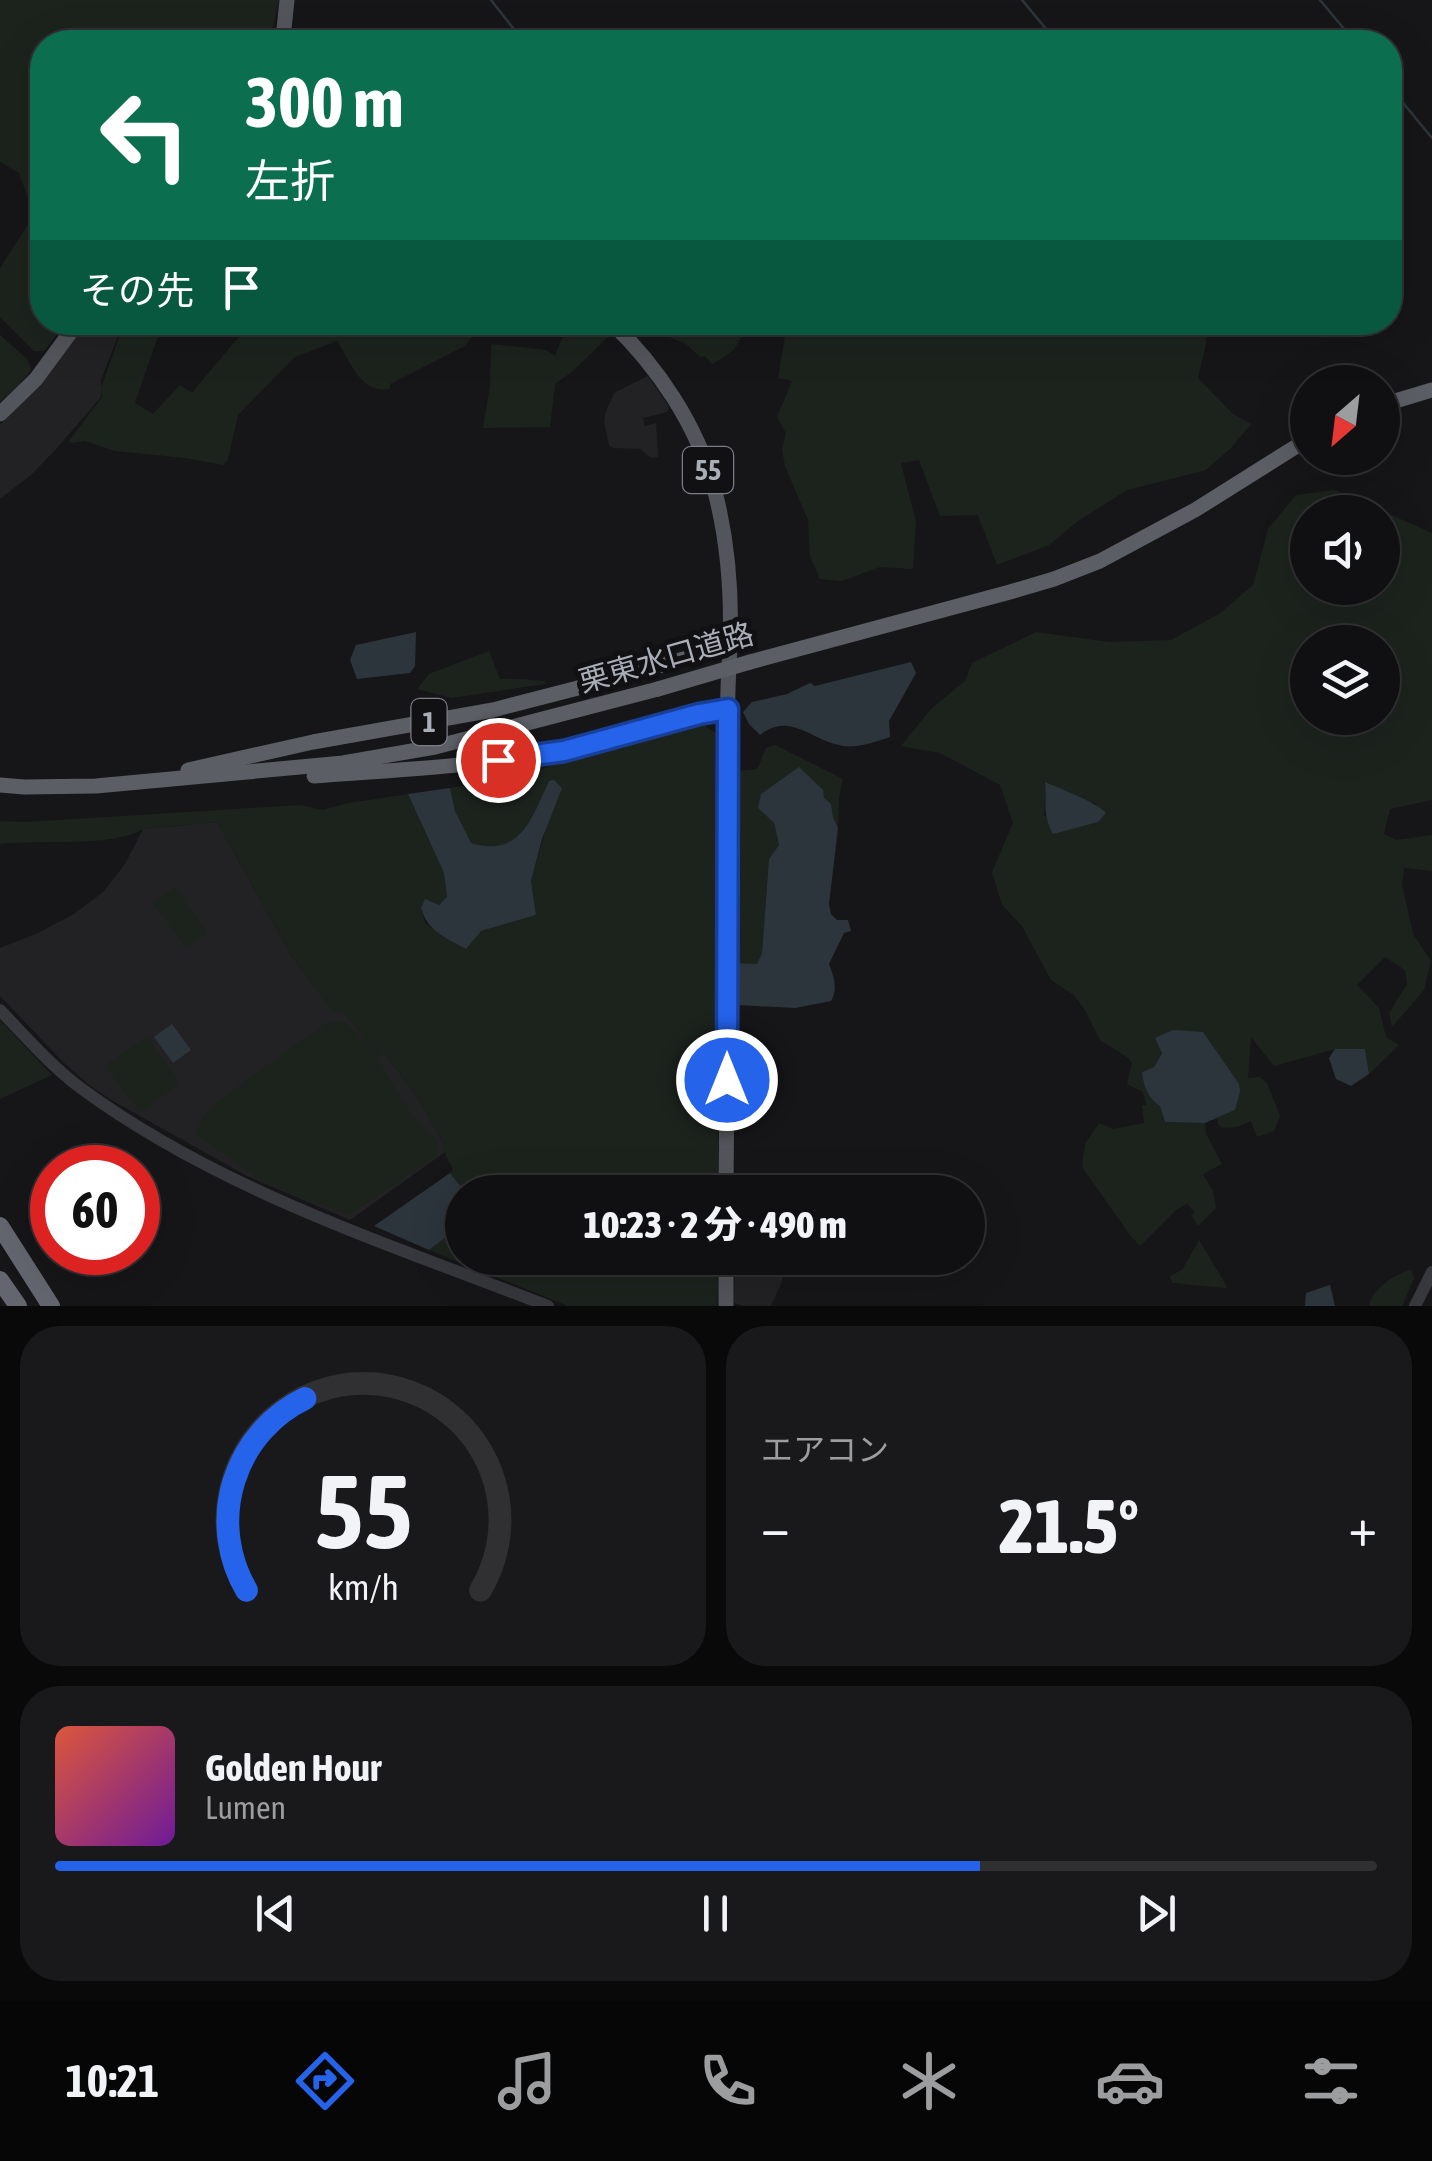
<!DOCTYPE html>
<html lang="ja">
<head>
<meta charset="utf-8">
<style>
	body { margin:0; font-family:"Asap Condensed","Noto Sans JP",sans-serif; background:#19191b; color:#f1f3f6; height:100vh; display:flex; flex-direction:column; font-size:38px; white-space:nowrap }
	* { box-sizing:border-box; margin:0 }
	p { font-size:32px; color:#9c9d9f }
	.icon { flex:none; width:55px; height:55px; fill:none; stroke:currentColor; stroke-width:2; stroke-linecap:round; stroke-linejoin:round }
	.map { position:relative; height:1306px; overflow:hidden }
	.details { display:flex; flex-direction:column; gap:20px; padding:20px; background:#09090a; flex:1 }
	.details>* { flex:none }
	.hud { position:absolute; left:30px; top:30px; width:1372px; height:305px; border-radius:40px; box-shadow:0 10px 40px #0002,0 0 0 2px #303032; background:#0b6e4f; color:#fff; overflow:hidden }
	.needle { width:65px; rotate:208deg }
	.tools { position:absolute; left:1290px; top:365px; display:grid; gap:20px }
	.tools a { display:grid; place-items:center; width:110px; height:110px; border-radius:50%; background:#101012; box-shadow:0 10px 40px #0002,0 0 0 2px #303032; font-size:50px }
	.speed { position:absolute; left:30px; top:1145px; display:flex; gap:20px; font-size:50px; font-weight:700; text-align:center }
	.speed>* { display:grid; place-content:center; width:130px; height:130px; border-radius:50%; background:#101012; box-shadow:0 10px 40px #0002,0 0 0 2px #303032; line-height:1 }
	.speed .limit { border:15px solid #d22; background:#fff; color:#111 }
	.pin { position:absolute; display:grid; place-items:center; width:85px; height:85px; color:#fff; margin:-42px; border:5px solid #fff; border-radius:50%; box-shadow:0 2px 10px #0007 }
	.me { position:absolute; width:110px; margin:-55px; rotate:0deg; stroke-linejoin:round; filter:drop-shadow(0 0 8px #0008) }
	.turn { display:flex; align-items:center; gap:35px; height:210px; padding:0 50px; font-size:45px }
	.turn .icon { width:130px; height:130px; stroke-width:2.5 }
	.turn b { display:block; font-size:70px; line-height:85px }
	.then { display:flex; align-items:center; height:95px; padding:0 50px; background:#0003; gap:20px; font-size:38px }
	.big { font-size:75px; font-weight:800; line-height:1.1 }
	.details .tile { flex:1; display:flex; flex-direction:column; justify-content:center; gap:15px; min-width:0; padding:0 35px; border-radius:40px; background:#19191b }
	.details .dial { align-items:center; gap:0 }
	.dial svg { height:260px; overflow:visible; fill:none; stroke:#303032; stroke-width:7; stroke-linecap:round; text-anchor:middle }
	.dial text { fill:#f1f3f6; stroke:none }
	.song { display:flex; align-items:center; gap:30px }
	.cover { width:120px; height:120px; border-radius:15px; background:linear-gradient(135deg,hsl(10 70% 55%),hsl(280 70% 35%)) }
	.played { height:10px; border-radius:5px; background:linear-gradient(90deg,#2563eb 70%,#303032 70%) }
	.keys { display:flex; justify-content:space-around; direction:ltr }
	.heat { display:flex; justify-content:space-between; align-items:center; font-size:55px; direction:ltr }
	.details .tiles { flex:1; display:grid; gap:20px; grid-template-columns:1fr 1fr }
	.tile:last-child { grid-column:span 2 }
	.trip { position:absolute; left:445px; top:1175px; width:540px; height:100px; border-radius:50px; background:#101012; box-shadow:0 10px 40px #0002,0 0 0 2px #303032; font-weight:800; line-height:100px; text-align:center }
	.menu { display:flex; height:160px; justify-content:space-around; align-items:center; background:#060607; color:#9c9d9f }
	.menu .icon { width:70px; height:70px }
	.menu .active { color:#2563eb }
	.menu b { font-size:45px; color:#f1f3f6 }
	.map>svg:first-child { display:block }
	.built { fill:#222225 }
	.green { fill:#1c231d; fill-rule:evenodd }
	.water { fill:#2c353c }
	.lines { fill:none; stroke-linecap:round; stroke-linejoin:round }
	.stream { stroke:#2c353c; stroke-width:2.5 }
	.tertiary { stroke:#37383d; stroke-width:12 }
	.primary { stroke:#53555c; stroke-width:15 }
	.trunk { stroke:#5b5e65; stroke-width:15 }
	.motorway { stroke:#63666e; stroke-width:18 }
	.trunk-bridge { stroke:#5b5e65; stroke-width:15 }
	.route-casing { stroke:#184099; stroke-width:25 }
	.route { stroke:#2563eb; stroke-width:18 }
	.labels { text-anchor:middle; dominant-baseline:central; stroke-width:10; stroke-linejoin:round; paint-order:stroke }
	.shield { fill:#111113; stroke:#7b7e86; stroke-width:2.5 }
	.shield-label { font-size:28px; font-weight:bold; fill:#a8adb8 }
	.street-label { font-size:30px; fill:#a8adb8; stroke:#111113 }
</style>
</head>
<body>
<div class="map">
<svg width="1432" height="1306" viewBox="0 0 1432 1306">
	<rect width="100%" height="100%" fill="#161618"/>
	<g class="built">
		<path d="M 85,323 L 123,323 L 101,380 L 101,397 L 57,448 L 32,474 L 0,499 L 0,425 L 35,389 Z"/>
		<path d="M 648,376 L 669,407 L 667,412 L 643,418 L 645,426 L 656,423 L 658,457 L 651,458 L 640,449 L 614,448 L 609,446 L 604,421 L 606,411 L 614,393 Z"/>
		<path d="M 217,822 L 291,955 L 333,1011 L 343,1011 L 384,1052 L 419,1100 L 442,1140 L 445,1152 L 350,1220 L 247,1176 L 113,1101 L 89,1085 L 62,1061 L 0,996 L 0,948 L 38,933 L 74,914 L 103,892 L 125,864 L 143,829 Z"/>
		<path d="M 739,1173 L 801,1174 L 800,1192 L 736,1192 Z"/>
		<path d="M 735,1258 L 787,1258 L 782,1281 L 771,1306 L 744,1306 L 734,1303 Z"/>
	</g>
	<g class="green">
		<path d="M 0,0 L 279,0 L 270,42 L 42,42 L 42,124 L 40,129 L 42,131 L 42,322 L 66,323 L 44,351 L 34,351 L 0,317 L 0,268 L 34,215 L 19,173 L 0,162 Z"/>
		<path d="M 1206,322 L 1206,344 L 1198,378 L 1233,414 L 1251,424 L 1230,449 L 1206,470 L 1127,490 L 1078,521 L 1049,545 L 997,565 L 978,515 L 940,516 L 919,460 L 901,463 L 916,522 L 913,569 L 880,567 L 842,581 L 820,579 L 810,556 L 808,520 L 785,466 L 782,450 L 786,433 L 777,417 L 792,381 L 778,378 L 785,336 L 779,323 Z"/>
		<path d="M 124,323 L 156,323 L 152,334 L 158,336 L 135,403 L 153,414 L 180,385 L 192,393 L 235,341 L 256,323 L 483,323 L 465,346 L 390,384 L 390,389 C 360,394 351,362 337,341 L 295,357 L 238,415 L 228,460 L 223,465 L 185,458 L 115,451 L 85,441 L 72,443 L 69,441 L 102,397 L 101,388 Z"/>
		<path d="M 586,323 L 599,323 L 611,334 L 573,371 L 555,384 L 550,427 L 483,428 L 490,386 L 491,344 L 546,350 L 555,356 L 562,338 Z"/>
		<path d="M 661,323 L 661,322 L 746,323 C 740,346 733,353 712,364 L 705,356 L 700,357 L 686,344 L 662,334 Z"/>
		<path d="M 0,335 L 28,360 L 31,370 L 17,387 L 0,402 Z"/>
		<path d="M 1335,490 L 1432,533 L 1432,800 L 1390,809 L 1384,834 L 1396,840 L 1432,835 L 1432,871 L 1404,868 L 1402,884 L 1413,934 L 1431,961 L 1424,990 L 1392,1027 L 1389,1013 L 1407,984 L 1405,970 L 1385,957 L 1357,985 L 1379,1008 L 1386,1037 L 1399,1045 L 1369,1074 L 1365,1049 L 1335,1049 L 1274,1066 L 1251,1037 L 1248,1078 L 1260,1077 L 1267,1083 L 1280,1116 L 1274,1131 L 1257,1137 L 1251,1121 L 1237,1127 L 1223,1128 L 1218,1124 L 1217,1118 L 1235,1110 L 1239,1084 L 1229,1071 L 1162,1052 L 1154,1067 L 1142,1072 C 1143,1085 1148,1099 1160,1106 L 1165,1122 L 1205,1123 L 1206,1134 L 1222,1164 L 1203,1174 L 1213,1191 L 1216,1208 L 1198,1226 L 1191,1215 L 1195,1212 L 1187,1204 L 1177,1209 L 1140,1246 L 1130,1235 L 1082,1167 L 1085,1144 L 1099,1123 L 1113,1129 L 1144,1123 L 1142,1105 L 1146,1105 L 1143,1092 L 1127,1084 L 1132,1063 L 1127,1057 L 1100,1040 L 1085,1010 L 1074,995 L 1051,980 L 1022,926 L 1002,905 L 992,872 L 1013,823 L 1000,785 L 940,753 L 901,746 L 931,709 L 965,681 L 972,663 L 1036,632 L 1109,642 L 1171,640 L 1219,614 L 1253,585 L 1268,529 L 1296,495 ZM 1308,512 L 1382,512 L 1382,588 L 1308,588 ZM 1308,642 L 1382,642 L 1382,718 L 1308,718 ZM 1046,783 L 1079,799 L 1098,804 L 1044,816 Z"/>
		<path d="M 489,651 L 500,679 C 516,678 529,680 545,681 L 545,684 L 452,698 L 417,689 L 429,674 Z"/>
		<path d="M 701,723 L 719,735 L 718,1192 L 465,1192 L 450,1173 L 453,1170 L 443,1149 L 442,1140 L 419,1100 L 384,1052 L 377,1058 L 412,1115 L 437,1141 L 437,1156 L 349,1215 L 295,1195 L 257,1177 L 195,1134 L 202,1119 L 216,1104 L 249,1078 L 328,1022 L 345,1022 L 377,1056 L 343,1011 L 333,1012 L 291,955 L 217,822 L 144,829 C 109,848 41,839 0,844 L 0,821 L 25,822 L 300,805 L 323,810 L 348,803 L 408,794 L 444,873 L 447,897 L 439,905 L 425,900 L 421,908 L 425,923 L 440,934 L 481,931 L 536,915 L 531,881 L 550,814 L 549,781 C 532,818 521,857 471,844 L 455,811 L 450,788 L 531,772 Z"/>
		<path d="M 775,745 L 843,779 L 839,797 L 838,828 L 833,817 L 831,804 L 824,799 L 800,768 L 758,808 L 774,823 L 779,845 L 769,859 L 762,953 L 757,964 L 737,963 L 737,771 C 766,769 755,770 766,748 Z"/>
		<path d="M 175,887 L 208,933 L 186,948 L 153,903 Z"/>
		<path d="M 0,1020 L 52,1075 L 0,1099 Z"/>
		<path d="M 147,1037 L 178,1080 L 178,1085 L 140,1113 L 105,1066 Z"/>
		<path d="M 462,1225 L 462,1258 L 715,1258 L 718,1284 L 717,1306 L 568,1306 L 429,1250 Z"/>
		<path d="M 1199,1240 L 1226,1285 L 1226,1288 L 1172,1283 L 1170,1276 L 1182,1270 Z"/>
		<path d="M 1411,1270 L 1414,1278 L 1402,1306 L 1369,1306 C 1373,1288 1394,1274 1411,1270 Z"/>
	</g>
	<g class="water">
		<path d="M 416,632 L 415,666 L 410,673 L 357,679 L 350,660 L 356,645 Z"/>
		<path d="M 911,662 L 916,673 L 889,721 L 890,737 C 875,742 859,748 843,746 C 811,741 791,711 760,735 L 749,724 L 743,712 L 752,702 L 787,694 L 810,683 L 815,686 Z"/>
		<path d="M 799,767 L 823,790 L 824,798 L 831,804 L 833,817 L 838,828 L 829,904 L 831,914 L 837,920 L 848,920 L 851,931 L 844,933 L 829,964 C 834,976 838,990 831,1001 L 795,1008 L 737,1005 L 737,963 L 757,964 L 762,953 L 769,859 L 779,845 L 774,823 L 758,808 L 761,794 Z"/>
		<path d="M 554,780 L 562,788 L 542,839 L 531,881 L 536,915 L 481,931 L 466,949 C 445,937 428,932 421,908 L 425,899 L 439,905 L 447,897 L 444,873 L 408,794 L 450,788 L 455,811 L 471,843 C 521,858 532,817 549,781 Z"/>
		<path d="M 1045,782 C 1061,789 1096,802 1106,813 L 1098,822 L 1053,834 C 1042,812 1047,805 1045,782 Z"/>
		<path d="M 172,1024 L 191,1050 L 173,1063 L 154,1037 Z"/>
		<path d="M 1173,1030 L 1203,1032 L 1239,1084 L 1240,1091 L 1235,1110 L 1205,1123 L 1165,1122 L 1160,1106 C 1148,1099 1143,1085 1142,1072 L 1154,1067 L 1162,1053 L 1155,1038 Z"/>
		<path d="M 1335,1049 L 1365,1049 L 1369,1074 L 1351,1086 L 1336,1079 L 1329,1058 Z"/>
		<path d="M 450,1173 L 465,1192 L 462,1192 L 462,1225 L 429,1250 L 374,1226 Z"/>
		<path d="M 1330,1285 L 1335,1306 L 1305,1306 L 1306,1293 Z"/>
	</g>
	<g class="lines">
		<g class="stream">
			<path d="M 491,0 L 524,42"/>
			<path d="M 1022,0 L 1057,42"/>
			<path d="M 1320,0 L 1355,42"/>
			<path d="M 1390,85 L 1404,104"/>
			<path d="M 1390,102 L 1404,104 L 1432,138"/>
		</g>
		<g class="tertiary">
			<path d="M 0,1010 C 26,1037 51,1066 82,1089 C 221,1191 389,1244 548,1306"/>
			<path d="M 1415,1306 L 1432,1272"/>
		</g>
		<g class="primary">
			<path d="M 279,42 L 284,29 L 287,0"/>
			<path d="M 611,322 C 658,367 697,425 714,488 C 728,540 732,592 730,646 C 729,669 727,691 728,714 C 731,873 727,1033 726,1192"/>
			<path d="M 0,414 L 36,379 L 78,322"/>
			<path d="M 726,1306 L 726,1258"/>
		</g>
		<g class="trunk">
			<path d="M 1382,405 L 1432,390"/>
			<path d="M 750,662 L 1010,592 L 1054,579 L 1100,561 L 1195,510 L 1308,439"/>
			<path d="M 188,770 L 313,742 L 493,710 L 609,680 L 730,646"/>
			<path d="M 314,776 C 397,770 480,766 562,751 C 618,741 671,719 727,709"/>
			<path d="M 0,785 L 24,787 L 96,786 L 343,763 L 435,747 L 658,689"/>
		</g>
		<g class="motorway">
			<path d="M 0,1226 L 51,1306"/>
			<path d="M 0,1280 L 18,1306"/>
		</g>
		<path class="trunk-bridge" d="M 658,689 L 750,662"/>
	</g>
	<g class="lines">
		<g class="route-casing">
			<path id="route" d="M 498,760 L 564,751 L 699,714 L 728,709 L 727,1080"/>
		</g>
		<use href="#route" class="route"/>
	</g>
	<g class="labels">
		<g class="shield">
			<rect x="683" y="447" width="50" height="46" rx="8"/>
			<rect x="411.5" y="699" width="35" height="46" rx="8"/>
		</g>
		<g class="shield-label">
			<text x="708" y="470">55</text>
			<text x="429" y="722">1</text>
		</g>
		<g class="street-label">
			<text transform="translate(666 657) rotate(-16)">栗東水口道路</text>
		</g>
	</g>
</svg>
<div class="tools">
<a><svg class="needle" viewBox="-14 -14 28 28"><path d="M0-13l5 13h-10z" fill="#e53935"/><path d="M0 13l5-13h-10z" fill="#9c9d9f"/></svg></a>
<a><svg class="icon" aria-label="sound" viewBox="0 0 24 24"><path d="M4 9h4l5-4v14l-5-4H4zM17 9q2 3 0 6"/></svg></a>
<a><svg class="icon" aria-label="layers" viewBox="0 0 24 24"><path d="M12 4l9 5-9 5-9-5zM3 14l9 5 9-5"/></svg></a>
</div>
<div class="speed"><div class="limit">60</div></div>
<div class="pin" style="left:498px;top:760px;background:#d93025"><svg class="icon" aria-label="arrive" viewBox="0 0 24 24"><path d="M6 21V4h12l-3 4 3 4H6"/></svg></div>
<svg class="me" style="left:727px;top:1080px" viewBox="-20 -20 40 40"><circle r="17" fill="#2563eb" stroke="#fff" stroke-width="3"/><path d="M0-11L8 9 0 5-8 9z" fill="#fff"/></svg>
<div class="trip">10:23 · 2 分 · 490 m</div>
<div class="hud">
<div class="turn"><svg class="icon" aria-label="left" viewBox="0 0 24 24"><path d="M17 20v-9H6M10 6l-5 5 5 5"/></svg><div><b>300 m</b>左折</div></div>
<div class="then">その先<svg class="icon" aria-label="arrive" viewBox="0 0 24 24"><path d="M6 21V4h12l-3 4 3 4H6"/></svg></div>
</div>
</div>
<section class="details">
<div class="tiles">
<div class="tile dial"><svg viewBox="0 0 100 80">
<path d="M14 69A42 42 0 1 1 86 69"/>
<path d="M14 69A42 42 0 0 1 32 10" stroke="#2563eb"/>
<text x="50" y="56" font-size="32" font-weight="700">55</text>
<text x="50" y="72" font-size="11">km/h</text>
</svg></div>
<div class="tile"><p>エアコン</p>
<div class="heat"><a>−</a><b class="big">21.5°</b><a>+</a></div>
</div>
<div class="tile">
<div class="song"><i class="cover"></i><div><b>Golden Hour</b><p>Lumen</p></div></div>
<div class="played"></div>
<div class="keys"><svg class="icon" aria-label="previous" viewBox="0 0 24 24"><path d="M18 5L8 12l10 7zM5 5v14"/></svg><svg class="icon" aria-label="pause" viewBox="0 0 24 24"><path d="M8 5v14M16 5v14"/></svg><svg class="icon" aria-label="next" viewBox="0 0 24 24"><path d="M6 5l10 7-10 7zM19 5v14"/></svg></div>
</div>
</div>
</section>
<nav class="menu">
<b>10:21</b>
<svg class="icon active" aria-label="directions" viewBox="0 0 24 24"><path d="M12 3l9 9-9 9-9-9zM9 14v-3h6M13 9l2 2-2 2"/></svg>
<svg class="icon" aria-label="music" viewBox="0 0 24 24"><path d="M9 18V5l10-2v13"/><circle cx="6" cy="18" r="3"/><circle cx="16" cy="16" r="3"/></svg>
<svg class="icon" aria-label="phone" viewBox="0 0 24 24"><path d="M5 4h4l2 5-3 2q2 4 5 5l2-3 5 2v4C11 20 4 13 5 4z"/></svg>
<svg class="icon" aria-label="climate" viewBox="0 0 24 24"><path d="M12 3v18M4 7l16 10M4 17L20 7"/></svg>
<svg class="icon" aria-label="car" viewBox="0 0 24 24"><path d="M5 17H2v-5l4-1 3-4h7l3 4 3 1v5h-3M9 17h6M6 11h13"/><circle cx="7" cy="17" r="2"/><circle cx="17" cy="17" r="2"/></svg>
<svg class="icon" aria-label="filters" viewBox="0 0 24 24"><path d="M4 7h16M4 17h16"/><circle cx="9" cy="7" r="2"/><circle cx="15" cy="17" r="2"/></svg>
</nav>
</body>
</html>
